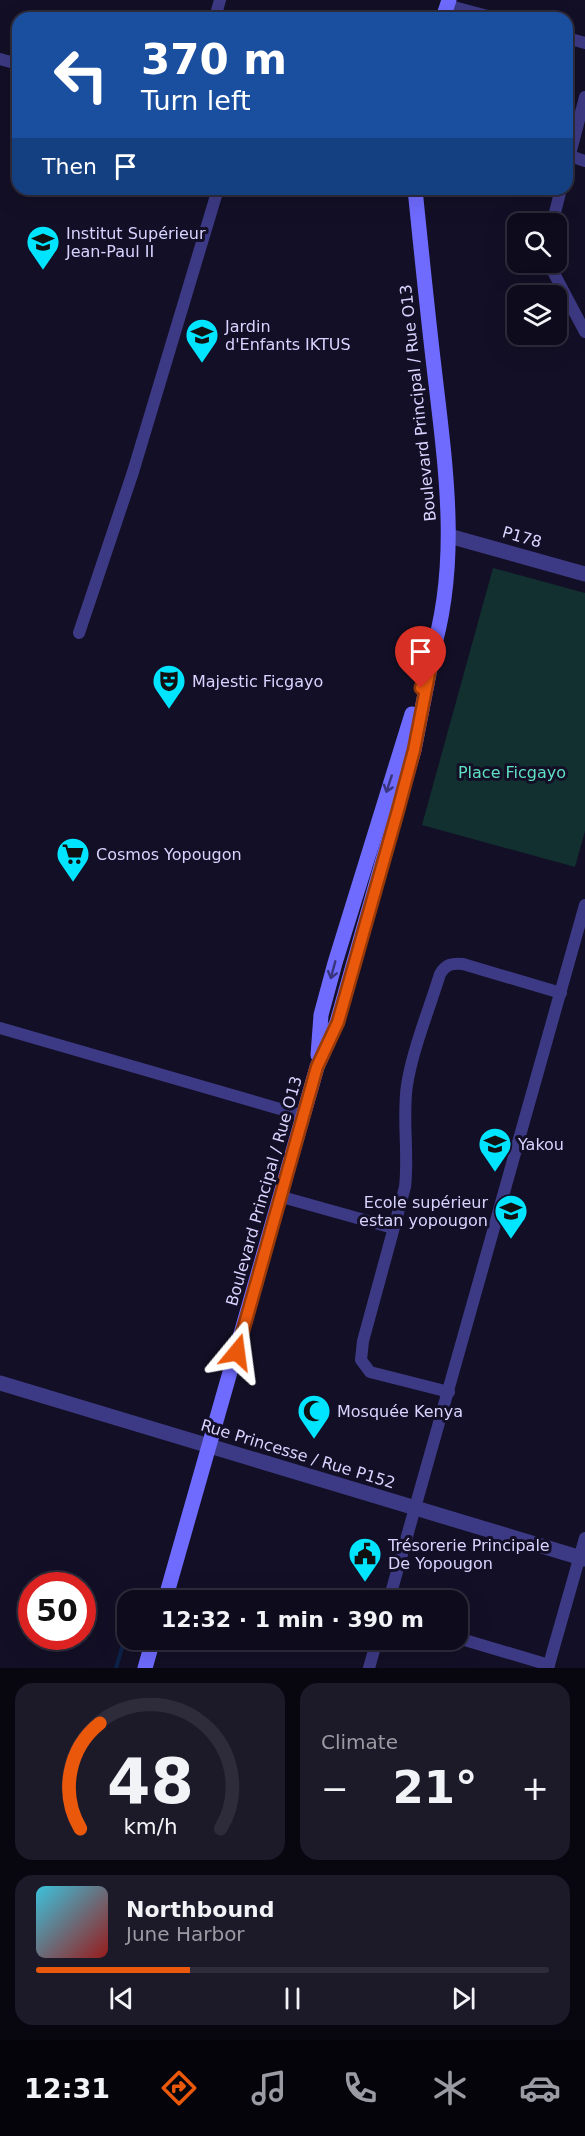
<!DOCTYPE html>
<html lang="en">
<head>
<meta charset="utf-8">
<style>
	body { margin:0; font-family:"DejaVu Sans",sans-serif; background:#1c1929; color:#f1f3f6; height:100vh; display:flex; flex-direction:column; font-size:22px; white-space:nowrap }
	* { box-sizing:border-box; margin:0 }
	p { font-size:20px; color:#9b9ba3 }
	.icon { flex:none; width:33px; height:33px; fill:none; stroke:currentColor; stroke-width:2; stroke-linecap:round; stroke-linejoin:round }
	.map { position:relative; height:1668px; overflow:hidden }
	.drawer { display:flex; flex-direction:column; gap:15px; padding:15px; background:#08060f; flex:1 }
	.drawer>* { flex:none }
	.guide { position:absolute; left:12px; top:12px; width:561px; height:183px; border-radius:18px; box-shadow:0 6px 24px #0002,0 0 0 2px #2e2b3b; background:#1a4fa0; color:#fff; overflow:hidden }
	.controls { position:absolute; left:507px; top:213px; display:grid; gap:12px }
	.controls a { display:grid; place-items:center; width:60px; height:60px; border-radius:12px; background:#0e0b1c; box-shadow:0 6px 24px #0002,0 0 0 2px #2e2b3b; font-size:30px }
	.speed { position:absolute; left:18px; top:1572px; display:flex; gap:12px; font-size:30px; font-weight:700; text-align:center }
	.speed>* { display:grid; place-content:center; width:78px; height:78px; border-radius:50%; background:#0e0b1c; box-shadow:0 6px 24px #0002,0 0 0 2px #2e2b3b; line-height:1 }
	.speed .limit { border:9px solid #d22; background:#fff; color:#111 }
	.pin { position:absolute; display:grid; place-items:center; width:51px; height:51px; color:#fff; margin:-62px -26px; border-radius:50% 50% 50% 0; rotate:-45deg; box-shadow:0 0 6px #0007 }
	.pin .icon { rotate:45deg }
	.me { position:absolute; width:66px; margin:-33px; rotate:16deg; stroke-linejoin:round; filter:drop-shadow(0 0 4px #0008) }
	.turn { display:flex; align-items:center; gap:21px; height:126px; padding:0 30px; font-size:27px }
	.turn .icon { width:78px; height:78px; stroke-width:2.5 }
	.turn b { display:block; font-size:42px; line-height:51px }
	.then { display:flex; align-items:center; height:57px; padding:0 30px; background:#0003; gap:12px; font-size:22px }
	.big { font-size:45px; font-weight:700; line-height:1.1 }
	.drawer .widget { flex:1; display:flex; flex-direction:column; justify-content:center; gap:9px; min-width:0; padding:0 21px; border-radius:18px; background:#1c1929 }
	.drawer .dial { align-items:center; gap:0 }
	.dial svg { height:156px; overflow:visible; fill:none; stroke:#2e2b3b; stroke-width:7; stroke-linecap:round; text-anchor:middle }
	.dial text { fill:#f1f3f6; stroke:none }
	.song { display:flex; align-items:center; gap:18px }
	.cover { width:72px; height:72px; border-radius:9px; background:linear-gradient(135deg,hsl(190 70% 55%),hsl(0 70% 35%)) }
	.played { height:6px; border-radius:3px; background:linear-gradient(90deg,#ea580c 30%,#2e2b3b 30%) }
	.keys { display:flex; justify-content:space-around; direction:ltr }
	.heat { display:flex; justify-content:space-between; align-items:center; font-size:33px; direction:ltr }
	.drawer .tiles { flex:1; display:grid; gap:15px; grid-template-columns:1fr 1fr }
	.widget:last-child { grid-column:span 2 }
	.trip { position:absolute; left:117px; top:1590px; width:351px; height:60px; border-radius:18px; background:#0e0b1c; box-shadow:0 6px 24px #0002,0 0 0 2px #2e2b3b; font-weight:700; line-height:60px; text-align:center }
	.tabs { display:flex; height:96px; justify-content:space-around; align-items:center; background:#06040b; color:#9b9ba3 }
	.tabs .icon { width:42px; height:42px }
	.tabs .active { color:#ea580c }
	.tabs b { font-size:27px; color:#f1f3f6 }
	.map>svg:first-child { display:block }
	.green { fill:#12302f }
	.lines { fill:none; stroke-linecap:round; stroke-linejoin:round }
	.stream { stroke:#0c2248; stroke-width:4 }
	.minor { stroke:#3d3a85; stroke-width:12 }
	.tertiary { stroke:#3d3a85; stroke-width:15 }
	.secondary { stroke:#6f6bff; stroke-width:15 }
	.oneway { stroke:#38347d }
	.route-casing { stroke:#983908; stroke-width:15 }
	.route { stroke:#ea580c; stroke-width:10 }
	.labels { text-anchor:middle; dominant-baseline:central; stroke-width:6; stroke-linejoin:round; paint-order:stroke }
	.poi-label { font-size:16px; fill:#d9d4ff; stroke:#130f26; text-anchor:start }
	.street-label { font-size:16px; fill:#d9d4ff; stroke:#130f26 }
	.park-label { font-size:16px; fill:#5fe0c0; stroke:#130f26 }
</style>
</head>
<body>
<div class="map">
<svg width="585" height="1668" viewBox="0 0 585 1668">
	<rect width="100%" height="100%" fill="#130f26"/>
	<path class="green" d="M 493,568 L 585,593 L 585,831 L 575,867 L 422,825 Z"/>
	<g class="lines">
		<path class="stream" d="M 116,1668 L 127,1631"/>
		<g class="minor">
			<path d="M 446,5 L 495,18"/>
			<path d="M 215,18 L 220,0"/>
			<path d="M 567,38 L 585,43"/>
			<path d="M 0,59 L 18,64"/>
			<path d="M 570,156 L 585,161"/>
			<path d="M 567,166 L 585,97"/>
			<path d="M 552,224 L 561,189"/>
			<path d="M 548,262 L 585,332"/>
			<path d="M 79,633 L 133,472 L 218,189"/>
			<path d="M 0,1028 L 304,1116"/>
			<path d="M 282,1197 L 393,1228"/>
			<path d="M 449,1392 L 370,1372 L 361,1360 L 363,1341 L 405,1187 C 409,1153 402,1119 407,1085 C 413,1048 429,1010 440,974 C 446,964 452,963 463,964 L 561,993"/>
			<path d="M 389,1600 L 585,905"/>
			<path d="M 458,1638 L 549,1665"/>
			<path d="M 369,1668 L 377,1640"/>
			<path d="M 548,1668 L 585,1538"/>
		</g>
		<g class="tertiary">
			<path d="M 449,536 L 585,574"/>
			<path d="M 0,1383 L 585,1559"/>
		</g>
		<g class="secondary">
			<path d="M 443,18 L 449,0"/>
			<path d="M 415,189 C 421,248 427,308 434,367 C 445,463 461,563 431,657"/>
			<path d="M 318,1055 L 321,1015 L 335,963 L 412,714"/>
			<path d="M 165,1600 L 317,1067 L 337,1022 L 397,810 L 414,750 L 434,648"/>
			<path d="M 145,1668 L 153,1640"/>
		</g>
	</g>
	<defs><path id="oneway-shaft" d="M-6 0H5M1.5-3L5.5 0L1.5 3" fill="none" stroke-width="1.6" stroke-linecap="round" stroke-linejoin="round" transform="scale(1.5)"/></defs>
	<g class="oneway">
		<use href="#oneway-shaft" transform="translate(389 784) rotate(108)"/>
		<use href="#oneway-shaft" transform="translate(333 970) rotate(105)"/>
	</g>
	<g class="lines">
		<g class="route-casing">
			<path id="route" d="M 237,1352 L 317,1067 L 338,1022 L 398,810 L 414,750 L 434,648 L 421,688"/>
		</g>
		<use href="#route" class="route"/>
	</g>
	<defs>
		<g id="university-pin" transform="scale(1.725)"><path d="M0 17L-7.5 6A9.5 9.5 0 1 1 7.5 6Z" fill="#00e5ff" stroke="#130f26"/><path d="M0-5L7-2L0 1L-7-2ZM-4 1L0 2.5L4 1V4Q0 6-4 4Z" fill="#111"/></g>
		<g id="school-pin" transform="scale(1.725)"><path d="M0 17L-7.5 6A9.5 9.5 0 1 1 7.5 6Z" fill="#00e5ff" stroke="#130f26"/><path d="M0-5L7-2L0 1L-7-2ZM-4 1L0 2.5L4 1V4Q0 6-4 4Z" fill="#111"/></g>
		<g id="theatre-pin" transform="scale(1.725)"><path d="M0 17L-7.5 6A9.5 9.5 0 1 1 7.5 6Z" fill="#00e5ff" stroke="#130f26"/><path d="M-5-5.5Q0-4 5-5.5V0Q5 5 0 6Q-5 5-5 0ZM-3.3-2.5H-1v1.5H-3.3ZM1-2.5H3.3v1.5H1ZM-2.8 1Q0 5.5 2.8 1Z" fill="#111"/></g>
		<g id="supermarket-pin" transform="scale(1.725)"><path d="M0 17L-7.5 6A9.5 9.5 0 1 1 7.5 6Z" fill="#00e5ff" stroke="#130f26"/><path d="M-6-5.5h2.5l.6 2H6L4.5 2H-2.5L-4.4-4H-6ZM-1.5 3.2a1.3 1.3 0 1 0 .1 0ZM3 3.2a1.3 1.3 0 1 0 .1 0Z" fill="#111"/></g>
		<g id="mosque-pin" transform="scale(1.725)"><path d="M0 17L-7.5 6A9.5 9.5 0 1 1 7.5 6Z" fill="#00e5ff" stroke="#130f26"/><path d="M3.5-4.9A6 6 0 1 0 3.5 4.9A5 5 0 1 1 3.5-4.9Z" fill="#111"/></g>
		<g id="civic-pin" transform="scale(1.725)"><path d="M0 17L-7.5 6A9.5 9.5 0 1 1 7.5 6Z" fill="#00e5ff" stroke="#130f26"/><path d="M-.6-6.5H3V-4.5H.6V-3L4-1V1h2V6H-6V1h2V-1L-.6-3ZM-1.2 2.5V6h2.4V2.5Z" fill="#111"/></g>
	</defs>
	<g fill-rule="evenodd">
		<use href="#university-pin" x="43" y="242"/>
		<use href="#school-pin" x="202" y="335"/>
		<use href="#theatre-pin" x="169" y="681"/>
		<use href="#supermarket-pin" x="73" y="854"/>
		<use href="#school-pin" x="495" y="1144"/>
		<use href="#university-pin" x="511" y="1211"/>
		<use href="#mosque-pin" x="314" y="1411"/>
		<use href="#civic-pin" x="365" y="1554"/>
	</g>
	<g class="labels">
		<g class="poi-label">
			<text x="66" y="233">Institut Supérieur<tspan x="66" dy="18">Jean-Paul II</tspan></text>
			<text x="225" y="326">Jardin<tspan x="225" dy="18">d'Enfants IKTUS</tspan></text>
			<text x="192" y="681">Majestic Ficgayo</text>
			<text x="96" y="854">Cosmos Yopougon</text>
			<text x="518" y="1144">Yakou</text>
			<text x="488" y="1202" text-anchor="end">Ecole supérieur<tspan x="488" dy="18">estan yopougon</tspan></text>
			<text x="337" y="1411">Mosquée Kenya</text>
			<text x="388" y="1545">Trésorerie Principale<tspan x="388" dy="18">De Yopougon</tspan></text>
		</g>
		<g class="street-label">
			<text transform="translate(418 403) rotate(-96)">Boulevard Principal / Rue O13</text>
			<text transform="translate(522 537) rotate(16)">P178</text>
			<text transform="translate(264 1191) rotate(-74)">Boulevard Principal / Rue O13</text>
			<text transform="translate(298 1454) rotate(17)">Rue Princesse / Rue P152</text>
		</g>
		<g class="park-label">
			<text x="512" y="772">Place Ficgayo</text>
		</g>
	</g>
</svg>
<div class="controls">
<a><svg class="icon" aria-label="search" viewBox="0 0 24 24"><circle cx="10" cy="10" r="6"/><path d="M15 15l6 6"/></svg></a>
<a><svg class="icon" aria-label="layers" viewBox="0 0 24 24"><path d="M12 4l9 5-9 5-9-5zM3 14l9 5 9-5"/></svg></a>
</div>
<div class="speed"><div class="limit">50</div></div>
<div class="pin" style="left:421px;top:688px;background:#d93025"><svg class="icon" aria-label="arrive" viewBox="0 0 24 24"><path d="M6 21V4h12l-3 4 3 4H6"/></svg></div>
<svg class="me" style="left:237px;top:1352px" viewBox="-20 -20 40 40"><path d="M0-17L14 15 0 8-14 15z" fill="#ea580c" stroke="#fff" stroke-width="4"/></svg>
<div class="trip">12:32 · 1 min · 390 m</div>
<div class="guide">
<div class="turn"><svg class="icon" aria-label="left" viewBox="0 0 24 24"><path d="M17 20v-9H6M10 6l-5 5 5 5"/></svg><div><b>370 m</b>Turn left</div></div>
<div class="then">Then<svg class="icon" aria-label="arrive" viewBox="0 0 24 24"><path d="M6 21V4h12l-3 4 3 4H6"/></svg></div>
</div>
</div>
<section class="drawer">
<div class="tiles">
<div class="widget dial"><svg viewBox="0 0 100 80">
<path d="M14 69A42 42 0 1 1 86 69"/>
<path d="M14 69A42 42 0 0 1 24 15" stroke="#ea580c"/>
<text x="50" y="56" font-size="32" font-weight="700">48</text>
<text x="50" y="72" font-size="11">km/h</text>
</svg></div>
<div class="widget"><p>Climate</p>
<div class="heat"><a>−</a><b class="big">21°</b><a>+</a></div>
</div>
<div class="widget">
<div class="song"><i class="cover"></i><div><b>Northbound</b><p>June Harbor</p></div></div>
<div class="played"></div>
<div class="keys"><svg class="icon" aria-label="previous" viewBox="0 0 24 24"><path d="M18 5L8 12l10 7zM5 5v14"/></svg><svg class="icon" aria-label="pause" viewBox="0 0 24 24"><path d="M8 5v14M16 5v14"/></svg><svg class="icon" aria-label="next" viewBox="0 0 24 24"><path d="M6 5l10 7-10 7zM19 5v14"/></svg></div>
</div>
</div>
</section>
<nav class="tabs">
<b>12:31</b>
<svg class="icon active" aria-label="directions" viewBox="0 0 24 24"><path d="M12 3l9 9-9 9-9-9zM9 14v-3h6M13 9l2 2-2 2"/></svg>
<svg class="icon" aria-label="music" viewBox="0 0 24 24"><path d="M9 18V5l10-2v13"/><circle cx="6" cy="18" r="3"/><circle cx="16" cy="16" r="3"/></svg>
<svg class="icon" aria-label="phone" viewBox="0 0 24 24"><path d="M5 4h4l2 5-3 2q2 4 5 5l2-3 5 2v4C11 20 4 13 5 4z"/></svg>
<svg class="icon" aria-label="climate" viewBox="0 0 24 24"><path d="M12 3v18M4 7l16 10M4 17L20 7"/></svg>
<svg class="icon" aria-label="car" viewBox="0 0 24 24"><path d="M5 17H2v-5l4-1 3-4h7l3 4 3 1v5h-3M9 17h6M6 11h13"/><circle cx="7" cy="17" r="2"/><circle cx="17" cy="17" r="2"/></svg>
</nav>
</body>
</html>
